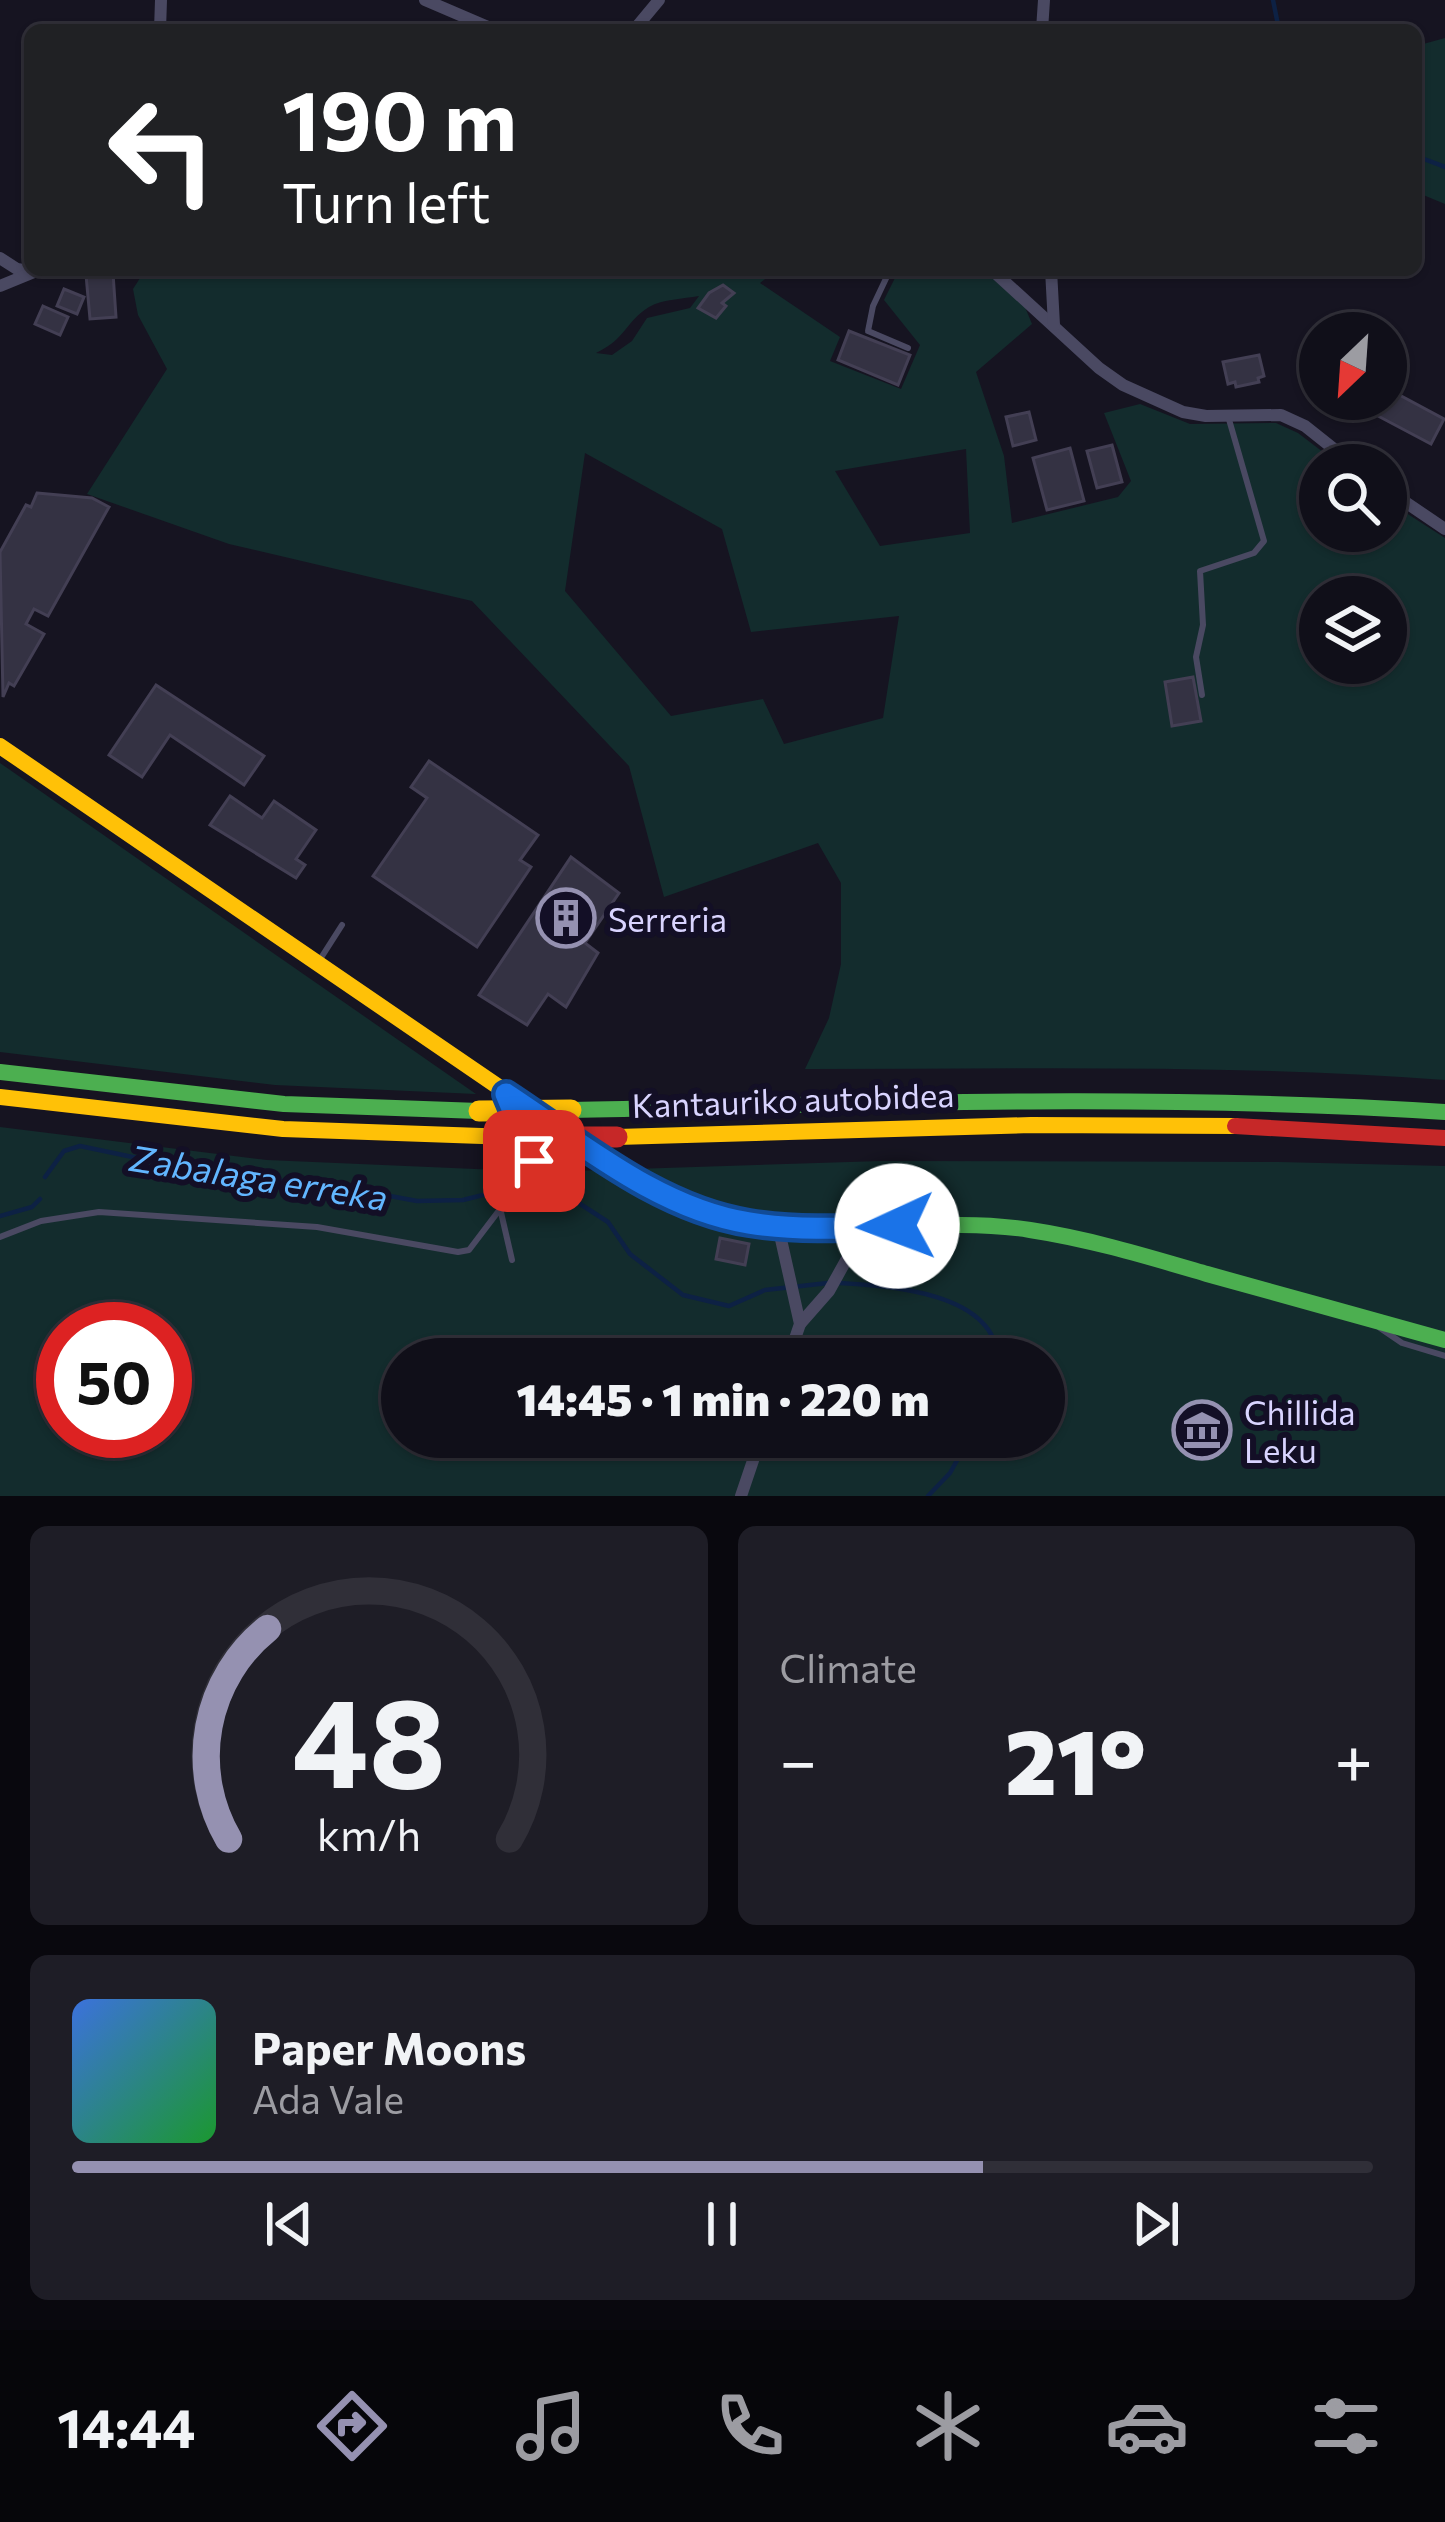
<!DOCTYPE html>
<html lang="en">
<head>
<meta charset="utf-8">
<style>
	body { margin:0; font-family:Commissioner,sans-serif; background:#1e1d26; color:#f1f3f6; height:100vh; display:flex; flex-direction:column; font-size:45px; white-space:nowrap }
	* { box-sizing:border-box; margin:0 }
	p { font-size:39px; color:#9c9ca2 }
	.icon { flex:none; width:66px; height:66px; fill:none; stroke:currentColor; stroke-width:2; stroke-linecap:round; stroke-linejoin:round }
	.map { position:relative; height:1496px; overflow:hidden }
	.panel { display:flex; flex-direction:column; gap:30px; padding:30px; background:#09080e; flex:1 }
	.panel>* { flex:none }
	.hud { position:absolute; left:24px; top:24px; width:1398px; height:252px; border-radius:18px; box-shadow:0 3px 9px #0004,0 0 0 3px #302f38; background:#202124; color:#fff; overflow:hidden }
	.needle { width:78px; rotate:205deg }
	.tools { position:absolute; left:1299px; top:312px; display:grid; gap:24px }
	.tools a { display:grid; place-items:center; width:108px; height:108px; border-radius:50%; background:#100f19; box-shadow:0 3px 9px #0004,0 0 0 3px #302f38; font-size:60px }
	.speed { position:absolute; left:36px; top:1302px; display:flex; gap:24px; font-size:60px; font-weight:700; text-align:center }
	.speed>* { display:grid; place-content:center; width:156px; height:156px; border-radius:50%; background:#100f19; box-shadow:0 3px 9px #0004,0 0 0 3px #302f38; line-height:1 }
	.speed .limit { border:18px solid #d22; background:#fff; color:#111 }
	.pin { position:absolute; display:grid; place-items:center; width:102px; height:102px; color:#fff; margin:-51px; border-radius:24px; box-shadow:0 6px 18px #0006 }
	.me { position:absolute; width:132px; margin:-66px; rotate:268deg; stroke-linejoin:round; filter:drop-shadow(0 0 9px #0008) }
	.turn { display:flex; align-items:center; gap:42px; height:252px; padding:0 60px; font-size:54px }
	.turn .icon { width:156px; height:156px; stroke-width:2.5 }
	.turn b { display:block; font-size:84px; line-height:102px }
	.big { font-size:90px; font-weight:800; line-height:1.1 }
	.panel .widget { flex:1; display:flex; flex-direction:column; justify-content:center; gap:18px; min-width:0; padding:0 42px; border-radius:18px; background:#1e1d26 }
	.panel .dial { align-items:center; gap:0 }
	.dial svg { height:312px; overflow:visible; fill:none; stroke:#302f38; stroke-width:7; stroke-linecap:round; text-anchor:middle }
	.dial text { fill:#f1f3f6; stroke:none }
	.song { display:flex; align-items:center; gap:36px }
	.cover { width:144px; height:144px; border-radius:18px; background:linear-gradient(135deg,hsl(220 70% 55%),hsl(130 70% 35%)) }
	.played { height:12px; border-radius:6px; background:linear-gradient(90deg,#9591b1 70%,#302f38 70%) }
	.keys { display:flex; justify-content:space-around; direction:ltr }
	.heat { display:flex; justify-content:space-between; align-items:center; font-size:66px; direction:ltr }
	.panel .tiles { flex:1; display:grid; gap:30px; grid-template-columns:1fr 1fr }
	.widget:last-child { grid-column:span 2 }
	.trip { position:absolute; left:381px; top:1338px; width:684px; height:120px; border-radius:60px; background:#100f19; box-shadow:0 3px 9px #0004,0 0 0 3px #302f38; font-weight:800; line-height:120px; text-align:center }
	.dock { display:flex; height:192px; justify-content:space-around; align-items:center; background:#06060a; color:#9c9ca2 }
	.dock .icon { width:84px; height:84px }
	.dock .active { color:#9591b1 }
	.dock b { font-size:54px; color:#f1f3f6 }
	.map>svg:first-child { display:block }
	.green { fill:#132c2d; fill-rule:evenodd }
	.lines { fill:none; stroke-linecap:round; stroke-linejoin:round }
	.stream { stroke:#0d2144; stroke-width:4.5 }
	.building { fill:#343243; stroke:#433f54; stroke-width:3 }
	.lane { stroke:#4a4962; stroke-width:6 }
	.street { stroke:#4a4962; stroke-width:12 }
	.fast { stroke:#4caf50; stroke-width:16 }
	.slow { stroke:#ffc107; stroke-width:16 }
	.jam { stroke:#c62828; stroke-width:16 }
	.slow-bridge { stroke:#ffc107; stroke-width:21 }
	.jam-bridge { stroke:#c62828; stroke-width:21 }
	.route-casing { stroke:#114b97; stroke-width:30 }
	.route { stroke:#1a73e8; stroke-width:21 }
	.labels { text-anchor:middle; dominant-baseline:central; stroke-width:12; stroke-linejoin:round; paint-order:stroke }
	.poi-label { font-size:33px; fill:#d9d4ff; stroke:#130f26; text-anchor:start }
	.street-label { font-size:33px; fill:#d9d4ff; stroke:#130f26 }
	.water-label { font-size:36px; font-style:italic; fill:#62b6ff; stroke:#130f26 }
</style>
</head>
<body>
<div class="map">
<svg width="1445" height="1496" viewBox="0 0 1445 1496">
	<rect width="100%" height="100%" fill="#161421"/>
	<g class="green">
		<path d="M 1445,38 L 1445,204 L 1416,192 L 1416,46 Z"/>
		<path d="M 212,270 L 776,270 L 760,283 L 840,337 L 830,361 L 901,389 L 920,345 L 884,300 L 899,270 L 983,270 L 1025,307 L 1032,324 L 976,372 L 1004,456 L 1012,523 L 1118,497 L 1131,481 L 1104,413 L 1140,404 L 1190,424 L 1276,423 L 1298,433 L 1340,465 L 1320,465 L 1320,531 L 1386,531 L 1386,500 L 1445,538 L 1445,1080 C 1232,1064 1018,1069 805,1069 L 829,1018 L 841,964 L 841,883 L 818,843 L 664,897 L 629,766 L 472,601 L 229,544 L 87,494 L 167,369 L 138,315 L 133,289 L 142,275 ZM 699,296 L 690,308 L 647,318 L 632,341 L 612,355 L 596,353 C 626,339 626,321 649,307 C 663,299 683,299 699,296 ZM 966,449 L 970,533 L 880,546 L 835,471 ZM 585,453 L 722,529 L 751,632 L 899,616 L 883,718 L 784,744 L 763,699 L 671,716 L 565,591 ZM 1320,597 L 1386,597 L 1386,663 L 1320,663 Z"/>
		<path d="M 0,763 L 476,1094 L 275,1085 L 0,1052 Z"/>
		<path d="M 0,1127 L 267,1160 L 542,1172 L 881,1161 L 1279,1162 L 1445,1166 L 1445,1496 L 0,1496 ZM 63,1329 L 165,1329 L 165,1431 L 63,1431 ZM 402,1359 L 1044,1359 L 1044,1437 L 402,1437 Z"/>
	</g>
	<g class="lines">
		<g class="stream">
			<path d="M 1273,0 L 1279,30"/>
			<path d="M 1416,156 L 1445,167"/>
			<path d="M 45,1177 L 64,1151 L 80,1146 L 204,1172 L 352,1189 L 417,1201 L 463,1200 L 487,1194"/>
			<path d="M 553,1194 L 571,1198 L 608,1222 L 630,1254 L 683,1295 L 729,1306 L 765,1290 L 828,1283"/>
			<path d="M 0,1216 L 32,1207 L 40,1199"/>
			<path d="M 839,1283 C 889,1286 995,1292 998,1359"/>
			<path d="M 928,1496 L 950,1473 L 970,1437"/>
		</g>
	</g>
	<g class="building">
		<path d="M 113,273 L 116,317 L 90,319 L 86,275 Z"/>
		<path d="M 723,285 L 734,293 L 722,303 L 726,306 L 716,318 L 698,308 L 709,293 Z"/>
		<path d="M 64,289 L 84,297 L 77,314 L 57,306 Z"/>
		<path d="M 43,306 L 68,317 L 60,335 L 35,324 Z"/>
		<path d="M 849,331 L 910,355 L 898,385 L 838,360 Z"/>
		<path d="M 1259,355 L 1264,376 L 1258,378 L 1259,382 L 1236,387 L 1235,382 L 1228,384 L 1223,362 Z"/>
		<path d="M 1392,391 L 1444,419 L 1431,444 L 1378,416 Z"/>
		<path d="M 1029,412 L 1036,440 L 1013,446 L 1006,417 Z"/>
		<path d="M 1112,445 L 1122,482 L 1097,488 L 1087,451 Z"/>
		<path d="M 1070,448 L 1084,501 L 1047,510 L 1033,458 Z"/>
		<path d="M 37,493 L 92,498 L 109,507 L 48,616 L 34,609 L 26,624 L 44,634 L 14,686 L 9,683 L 3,697 L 0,552 L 26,505 L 31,507 Z"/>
		<path d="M 1193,677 L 1201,721 L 1172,726 L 1165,682 Z"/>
		<path d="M 156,685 L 264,756 L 244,785 L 170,735 L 142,777 L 109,755 Z"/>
		<path d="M 429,761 L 538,835 L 520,860 L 531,867 L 477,947 L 373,876 L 427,798 L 411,787 Z"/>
		<path d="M 230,796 L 262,818 L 274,801 L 316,830 L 296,859 L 305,865 L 296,878 L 210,825 Z"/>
		<path d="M 571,857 L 619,893 L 585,943 L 598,953 L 566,1007 L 548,994 L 527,1025 L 479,995 Z"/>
		<path d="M 720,1238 L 749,1244 L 745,1265 L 716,1259 Z"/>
	</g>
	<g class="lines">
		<g class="lane">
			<path d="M 890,270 L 873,306 L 868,331 L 908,348"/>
			<path d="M 1202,695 L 1196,657 L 1203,625 L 1200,571 L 1254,553 L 1264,541 L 1228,416"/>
			<path d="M 319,961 L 342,925"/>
			<path d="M 500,1208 L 512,1260"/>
			<path d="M 0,1237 L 41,1221 L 99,1212 L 317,1227 L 458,1252 L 469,1250 L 535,1163 C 544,1161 555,1157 564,1157 C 594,1159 617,1186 646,1190"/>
			<path d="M 1380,1328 L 1402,1343 L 1445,1356"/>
		</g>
		<g class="street">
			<path d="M 425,0 L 495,30"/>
			<path d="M 160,30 L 161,0"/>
			<path d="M 634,30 L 659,0"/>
			<path d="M 1042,30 L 1044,0"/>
			<path d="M 0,258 L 17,269 L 31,271"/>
			<path d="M 992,270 L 1099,368 L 1123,385 L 1183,412 L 1206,416 L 1281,415 L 1305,426 L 1354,465"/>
			<path d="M 1051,270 L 1054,325"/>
			<path d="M 0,286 L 39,270"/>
			<path d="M 1386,489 L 1445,529"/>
			<path d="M 778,1226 L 800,1324 L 788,1359"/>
			<path d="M 800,1324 L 829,1291 L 864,1228"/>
			<path d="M 741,1496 L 761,1437"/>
		</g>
		<g class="fast">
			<path d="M 0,1072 L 284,1104 L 479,1111"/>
			<path d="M 571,1110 C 863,1104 1154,1093 1445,1112"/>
			<path d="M 598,1155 C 642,1184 694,1213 747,1223 C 836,1240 937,1215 1030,1230 C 1090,1239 1149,1257 1207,1274 C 1286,1296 1366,1318 1445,1340"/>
		</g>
		<g class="slow">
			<path d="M 0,746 L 598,1155"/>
			<path d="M 0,1097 L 283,1129 L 512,1137"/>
			<path d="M 617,1137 L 1031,1125 L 1235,1126"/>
		</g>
		<path class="jam" d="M 1235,1126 L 1445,1138"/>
		<path class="slow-bridge" d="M 479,1111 L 571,1110"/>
		<path class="jam-bridge" d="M 512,1137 L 617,1137"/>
	</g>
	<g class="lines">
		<g class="route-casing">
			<path id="route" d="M 534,1161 L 506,1094 C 581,1143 659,1209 749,1223 C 798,1231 848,1228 897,1226"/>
		</g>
		<use href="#route" class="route"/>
	</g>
	<defs>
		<g id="building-ring" transform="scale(3)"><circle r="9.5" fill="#130f26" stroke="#9591b1" stroke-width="1.5"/><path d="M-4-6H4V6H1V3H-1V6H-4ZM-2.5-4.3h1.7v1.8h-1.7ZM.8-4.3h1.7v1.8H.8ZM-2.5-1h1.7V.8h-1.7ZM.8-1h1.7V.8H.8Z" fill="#9591b1"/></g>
		<g id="museum-ring" transform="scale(3)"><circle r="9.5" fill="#130f26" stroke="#9591b1" stroke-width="1.5"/><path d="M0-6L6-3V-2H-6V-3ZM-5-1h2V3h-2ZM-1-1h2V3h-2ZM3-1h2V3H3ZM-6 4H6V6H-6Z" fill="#9591b1"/></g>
	</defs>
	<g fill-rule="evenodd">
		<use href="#building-ring" x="566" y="918"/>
		<use href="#museum-ring" x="1202" y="1430"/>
	</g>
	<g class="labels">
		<g class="poi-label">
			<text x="608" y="918">Serreria</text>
			<text x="1244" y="1411">Chillida<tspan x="1244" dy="38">Leku</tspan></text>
		</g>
		<g class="street-label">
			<text transform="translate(793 1099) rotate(-2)">Kantauriko autobidea</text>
		</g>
		<g class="water-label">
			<text transform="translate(259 1176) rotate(9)">Zabalaga erreka</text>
		</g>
	</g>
</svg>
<div class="tools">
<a><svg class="needle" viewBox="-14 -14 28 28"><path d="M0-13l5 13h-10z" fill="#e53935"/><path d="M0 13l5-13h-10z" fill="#9c9ca2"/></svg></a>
<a><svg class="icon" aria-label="search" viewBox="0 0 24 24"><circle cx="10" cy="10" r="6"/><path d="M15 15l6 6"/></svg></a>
<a><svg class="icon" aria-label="layers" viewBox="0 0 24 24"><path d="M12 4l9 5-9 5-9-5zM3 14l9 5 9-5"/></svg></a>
</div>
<div class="speed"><div class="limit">50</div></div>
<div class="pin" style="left:534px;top:1161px;background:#d93025"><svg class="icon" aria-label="arrive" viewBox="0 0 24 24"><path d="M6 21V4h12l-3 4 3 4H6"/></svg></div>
<svg class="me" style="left:897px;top:1226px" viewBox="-20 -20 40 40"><circle r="19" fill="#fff"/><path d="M0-13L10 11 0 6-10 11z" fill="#1a73e8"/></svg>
<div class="trip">14:45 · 1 min · 220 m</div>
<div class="hud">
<div class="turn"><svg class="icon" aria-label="left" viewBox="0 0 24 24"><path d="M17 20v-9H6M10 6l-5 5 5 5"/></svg><div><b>190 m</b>Turn left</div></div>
</div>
</div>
<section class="panel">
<div class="tiles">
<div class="widget dial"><svg viewBox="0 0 100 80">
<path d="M14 69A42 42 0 1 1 86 69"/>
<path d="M14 69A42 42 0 0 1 24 15" stroke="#9591b1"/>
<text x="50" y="56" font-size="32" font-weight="700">48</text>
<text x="50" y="72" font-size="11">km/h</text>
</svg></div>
<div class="widget"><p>Climate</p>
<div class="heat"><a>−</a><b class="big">21°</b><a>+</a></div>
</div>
<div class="widget">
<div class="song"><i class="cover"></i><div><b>Paper Moons</b><p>Ada Vale</p></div></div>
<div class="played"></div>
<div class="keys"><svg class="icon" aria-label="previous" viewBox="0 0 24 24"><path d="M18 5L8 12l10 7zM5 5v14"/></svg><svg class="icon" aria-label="pause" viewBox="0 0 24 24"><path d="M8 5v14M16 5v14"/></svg><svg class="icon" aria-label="next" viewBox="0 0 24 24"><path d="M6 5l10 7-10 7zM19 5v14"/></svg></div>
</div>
</div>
</section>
<nav class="dock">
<b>14:44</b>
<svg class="icon active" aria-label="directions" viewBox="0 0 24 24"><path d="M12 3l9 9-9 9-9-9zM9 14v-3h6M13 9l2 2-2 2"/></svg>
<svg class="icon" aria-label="music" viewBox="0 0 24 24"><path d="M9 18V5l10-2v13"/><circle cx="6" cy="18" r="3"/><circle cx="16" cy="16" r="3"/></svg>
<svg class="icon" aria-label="phone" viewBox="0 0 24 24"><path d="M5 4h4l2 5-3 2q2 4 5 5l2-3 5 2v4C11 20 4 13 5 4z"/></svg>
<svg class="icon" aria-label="climate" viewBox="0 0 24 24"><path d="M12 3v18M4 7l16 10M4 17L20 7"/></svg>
<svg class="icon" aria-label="car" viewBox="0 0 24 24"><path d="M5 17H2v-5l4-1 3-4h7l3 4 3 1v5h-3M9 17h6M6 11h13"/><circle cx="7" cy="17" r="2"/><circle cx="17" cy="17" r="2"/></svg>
<svg class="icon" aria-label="filters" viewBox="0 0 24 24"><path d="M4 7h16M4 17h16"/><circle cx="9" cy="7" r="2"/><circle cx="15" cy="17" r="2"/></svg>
</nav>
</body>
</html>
